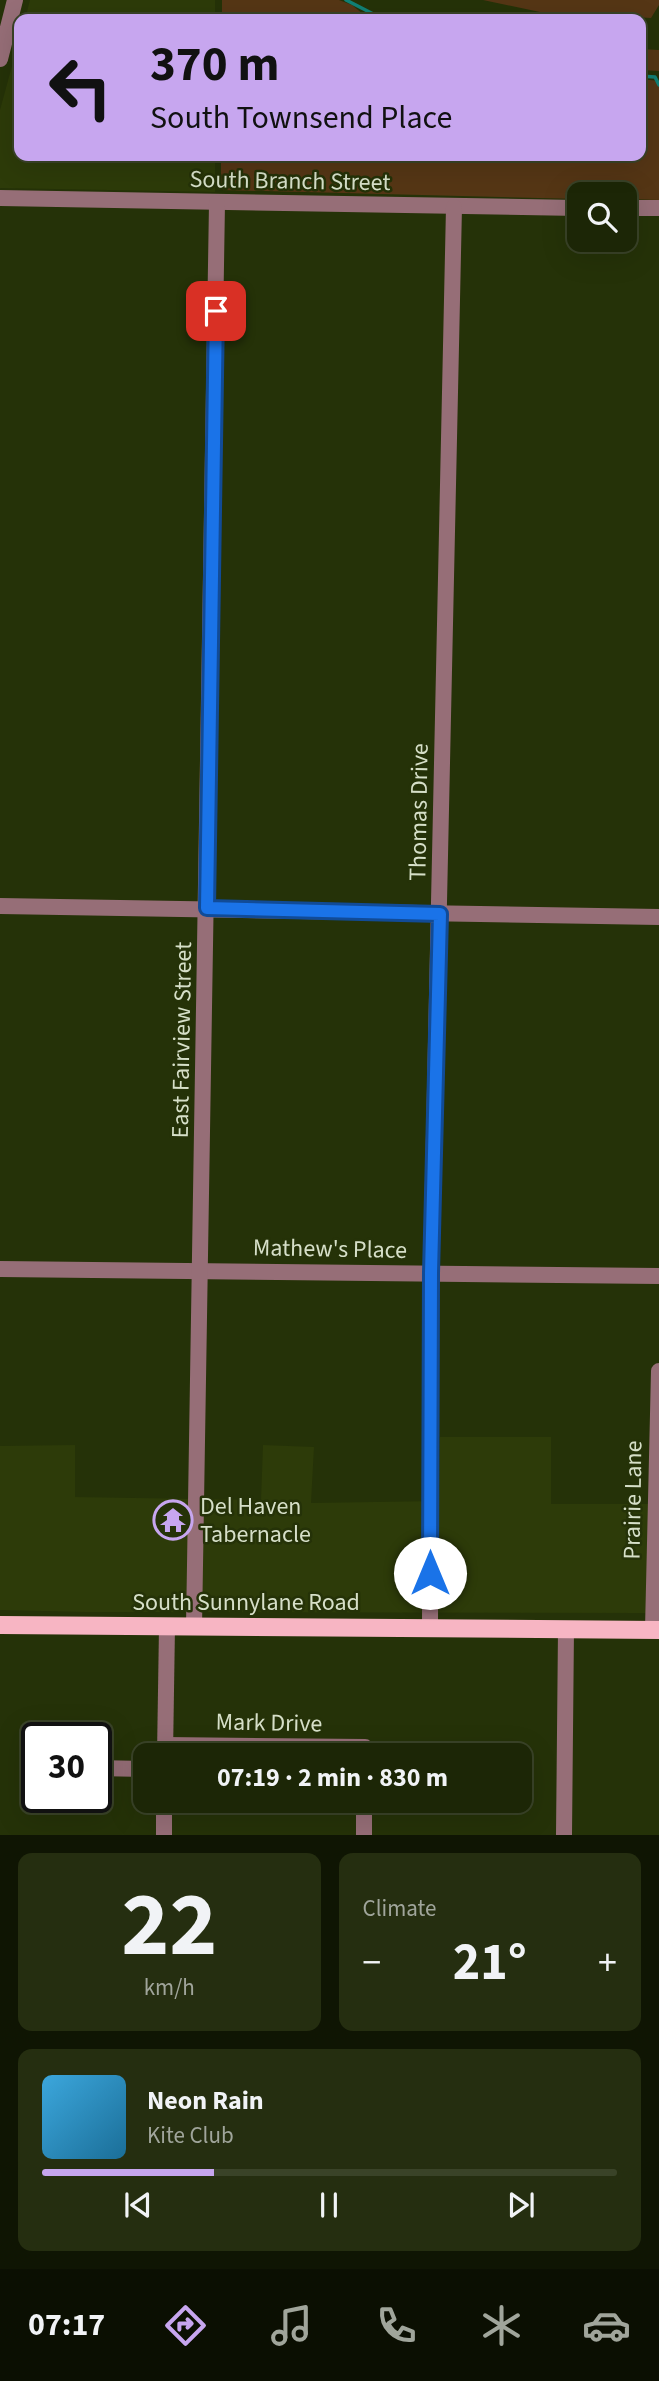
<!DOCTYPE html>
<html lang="en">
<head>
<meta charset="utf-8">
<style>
	body { margin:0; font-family:"Source Sans 3",sans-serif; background:#252e10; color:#f1f3f6; height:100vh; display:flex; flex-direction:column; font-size:26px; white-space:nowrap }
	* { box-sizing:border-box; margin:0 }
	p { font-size:23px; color:#a0a59b }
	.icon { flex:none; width:38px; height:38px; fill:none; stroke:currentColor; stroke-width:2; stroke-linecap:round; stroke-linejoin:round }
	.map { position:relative; height:1835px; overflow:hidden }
	.side { display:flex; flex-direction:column; gap:18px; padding:18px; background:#0f1503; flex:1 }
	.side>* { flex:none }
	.top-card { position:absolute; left:14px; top:14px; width:632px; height:147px; border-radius:14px; box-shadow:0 7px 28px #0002,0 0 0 2px #3a4328; background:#c7a6ef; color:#111; overflow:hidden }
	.tools { position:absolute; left:567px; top:182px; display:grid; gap:14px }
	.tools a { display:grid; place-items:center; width:70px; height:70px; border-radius:14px; background:#1c2606; box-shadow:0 7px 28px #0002,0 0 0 2px #3a4328; font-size:35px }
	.speed { position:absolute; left:21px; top:1722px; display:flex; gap:14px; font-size:35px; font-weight:700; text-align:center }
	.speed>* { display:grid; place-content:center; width:91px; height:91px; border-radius:50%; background:#1c2606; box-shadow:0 7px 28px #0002,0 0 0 2px #3a4328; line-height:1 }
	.speed .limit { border:4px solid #111; border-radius:10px; background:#fff; color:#111 }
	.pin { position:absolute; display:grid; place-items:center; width:60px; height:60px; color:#fff; margin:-30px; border-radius:14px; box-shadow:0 4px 10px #0006 }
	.me { position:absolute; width:77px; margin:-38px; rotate:0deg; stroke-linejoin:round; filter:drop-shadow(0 0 5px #0008) }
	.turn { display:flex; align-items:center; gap:24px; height:147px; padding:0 21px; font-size:32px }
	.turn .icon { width:91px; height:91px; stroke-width:2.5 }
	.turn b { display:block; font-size:49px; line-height:60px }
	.big { font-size:52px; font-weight:700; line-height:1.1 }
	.side .widget { flex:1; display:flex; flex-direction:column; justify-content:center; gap:10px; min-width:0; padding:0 24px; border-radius:14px; background:#252e10 }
	.side .dial { align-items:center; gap:0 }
	.dial b { font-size:91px; line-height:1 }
	.song { display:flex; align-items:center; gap:21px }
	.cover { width:84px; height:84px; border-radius:10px; background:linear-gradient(135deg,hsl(200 70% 55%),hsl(200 70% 35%)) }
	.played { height:7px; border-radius:4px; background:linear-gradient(90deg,#c7a6ef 30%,#3a4328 30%) }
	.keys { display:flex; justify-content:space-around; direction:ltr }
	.heat { display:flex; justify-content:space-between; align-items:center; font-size:38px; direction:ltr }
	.side .tiles { flex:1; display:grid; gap:18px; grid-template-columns:1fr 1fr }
	.widget:last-child { grid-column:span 2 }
	.trip { position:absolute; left:133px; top:1743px; width:399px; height:70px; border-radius:14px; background:#1c2606; box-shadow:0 7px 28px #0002,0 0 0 2px #3a4328; font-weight:700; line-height:70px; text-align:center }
	.tabs { display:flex; height:112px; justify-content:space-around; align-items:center; background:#0b0f02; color:#a0a59b }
	.tabs .icon { width:49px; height:49px }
	.tabs .on { color:#c7a6ef }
	.tabs b { font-size:32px; color:#f1f3f6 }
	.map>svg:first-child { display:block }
	.built { fill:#2d3b09 }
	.green { fill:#553615 }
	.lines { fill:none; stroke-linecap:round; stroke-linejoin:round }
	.stream { stroke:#118176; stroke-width:3.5 }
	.minor { stroke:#966e77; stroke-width:16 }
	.major { stroke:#f7b5c3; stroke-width:18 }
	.route-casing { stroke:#114b97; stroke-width:18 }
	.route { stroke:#1a73e8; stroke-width:12 }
	.labels { text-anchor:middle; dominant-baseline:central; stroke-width:5; stroke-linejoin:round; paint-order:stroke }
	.street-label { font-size:24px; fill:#d6dfc8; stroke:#253208 }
	.poi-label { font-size:24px; fill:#d6dfc8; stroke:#253208; text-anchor:start }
</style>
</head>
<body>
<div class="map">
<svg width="659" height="1835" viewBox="0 0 659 1835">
	<rect width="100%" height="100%" fill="#253208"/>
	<g class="built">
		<path d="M 30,0 L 215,0 L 215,19 L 25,19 Z"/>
		<path d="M 19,40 L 19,156 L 215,156 L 215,192 L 0,188 L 0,110 Z"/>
		<path d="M 440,1437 L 551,1437 L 551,1504 L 648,1504 L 648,1613 L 85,1612 L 0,1610 L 0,1446 L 75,1445 L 75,1497 L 261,1500 L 263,1445 L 314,1447 L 311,1503 L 439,1501 Z"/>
	</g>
	<g class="green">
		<path d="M 222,0 L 339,0 L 352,5 L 369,19 L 222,19 Z"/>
		<path d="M 483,0 L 659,0 L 659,5 L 651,18 L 540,12 Z"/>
		<path d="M 641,49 L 659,50 L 659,71 L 641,70 Z"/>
		<path d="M 641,79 L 659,81 L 659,200 L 625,199 L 625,194 L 579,194 L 579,199 L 221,190 L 221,156 L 640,156 Z"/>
	</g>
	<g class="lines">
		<g class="stream">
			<path d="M 346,0 L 383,19"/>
			<path d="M 640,76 L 655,77 L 659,85"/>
		</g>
		<g class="minor">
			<path d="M 0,59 L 15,0"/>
			<path d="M 0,198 L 579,208"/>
			<path d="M 625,208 L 659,208"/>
			<path d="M 0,906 L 659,917"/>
			<path d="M 0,1269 L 659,1276"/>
			<path d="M 194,1627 L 217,203"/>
			<path d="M 430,1628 L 431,1273 L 454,207"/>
			<path d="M 653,1629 L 659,1371"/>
			<path d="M 165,1745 L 365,1747 L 364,1755"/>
			<path d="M 165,1754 L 167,1626"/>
			<path d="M 34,1766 L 37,1766"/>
			<path d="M 96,1768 L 145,1769"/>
			<path d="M 164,1835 L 164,1801"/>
			<path d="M 364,1835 L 364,1801"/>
			<path d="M 564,1835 L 566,1629"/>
		</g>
		<path class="major" d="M 0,1625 L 659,1630"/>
	</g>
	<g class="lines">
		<g class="route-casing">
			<path id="route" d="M 216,311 L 207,908 L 440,914 L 431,1273 L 430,1573"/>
		</g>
		<use href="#route" class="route"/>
	</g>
	<defs>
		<g id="temple-ring" transform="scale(2.0125)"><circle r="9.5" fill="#253208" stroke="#c7a6ef" stroke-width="1.5"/><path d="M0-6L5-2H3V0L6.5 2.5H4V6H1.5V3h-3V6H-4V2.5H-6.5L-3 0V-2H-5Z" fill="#c7a6ef"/></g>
	</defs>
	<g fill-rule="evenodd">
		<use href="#temple-ring" x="173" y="1520"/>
	</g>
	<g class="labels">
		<g class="street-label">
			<text transform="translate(290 181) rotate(1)">South Branch Street</text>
			<text transform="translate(419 812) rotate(-89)">Thomas Drive</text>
			<text transform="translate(182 1040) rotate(-89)">East Fairview Street</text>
			<text transform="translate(330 1249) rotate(1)">Mathew's Place</text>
			<text transform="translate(633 1500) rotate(-89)">Prairie Lane</text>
			<text x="246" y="1602">South Sunnylane Road</text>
			<text transform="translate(269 1723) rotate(1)">Mark Drive</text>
		</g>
		<g class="poi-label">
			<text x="200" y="1506">Del Haven<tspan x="200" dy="28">Tabernacle</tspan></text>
		</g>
	</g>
</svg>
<div class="tools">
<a><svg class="icon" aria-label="search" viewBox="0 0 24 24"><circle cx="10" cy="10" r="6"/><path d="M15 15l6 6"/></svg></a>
</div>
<div class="speed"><div class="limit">30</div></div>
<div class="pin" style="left:216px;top:311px;background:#d93025"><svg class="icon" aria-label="arrive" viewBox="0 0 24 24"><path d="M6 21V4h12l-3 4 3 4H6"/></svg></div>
<svg class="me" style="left:430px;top:1573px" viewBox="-20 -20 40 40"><circle r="19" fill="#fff"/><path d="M0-13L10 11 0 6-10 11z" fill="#1a73e8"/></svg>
<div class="trip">07:19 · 2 min · 830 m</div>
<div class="top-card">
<div class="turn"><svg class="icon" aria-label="left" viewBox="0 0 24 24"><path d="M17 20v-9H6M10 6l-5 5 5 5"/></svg><div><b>370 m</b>South Townsend Place</div></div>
</div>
</div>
<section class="side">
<div class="tiles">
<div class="widget dial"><b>22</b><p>km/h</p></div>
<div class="widget"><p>Climate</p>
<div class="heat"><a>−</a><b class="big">21°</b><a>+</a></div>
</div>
<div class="widget">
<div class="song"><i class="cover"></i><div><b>Neon Rain</b><p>Kite Club</p></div></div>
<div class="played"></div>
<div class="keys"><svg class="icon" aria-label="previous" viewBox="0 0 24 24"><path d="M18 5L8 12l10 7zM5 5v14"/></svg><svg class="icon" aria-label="pause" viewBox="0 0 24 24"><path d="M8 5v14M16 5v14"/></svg><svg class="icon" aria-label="next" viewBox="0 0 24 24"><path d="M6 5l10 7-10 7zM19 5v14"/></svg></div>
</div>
</div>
</section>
<nav class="tabs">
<b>07:17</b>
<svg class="icon on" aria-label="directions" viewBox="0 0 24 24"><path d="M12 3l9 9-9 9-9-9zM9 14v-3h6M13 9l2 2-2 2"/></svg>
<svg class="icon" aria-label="music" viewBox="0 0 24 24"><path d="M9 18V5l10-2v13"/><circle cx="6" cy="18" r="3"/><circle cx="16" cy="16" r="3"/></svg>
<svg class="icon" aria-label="phone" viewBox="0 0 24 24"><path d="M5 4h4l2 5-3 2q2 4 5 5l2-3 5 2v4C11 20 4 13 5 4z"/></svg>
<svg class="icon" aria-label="climate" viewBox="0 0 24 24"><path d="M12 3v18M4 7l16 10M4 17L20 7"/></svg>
<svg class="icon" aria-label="car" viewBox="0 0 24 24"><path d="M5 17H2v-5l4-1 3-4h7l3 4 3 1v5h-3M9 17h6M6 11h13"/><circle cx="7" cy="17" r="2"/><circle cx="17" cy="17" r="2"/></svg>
</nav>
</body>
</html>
